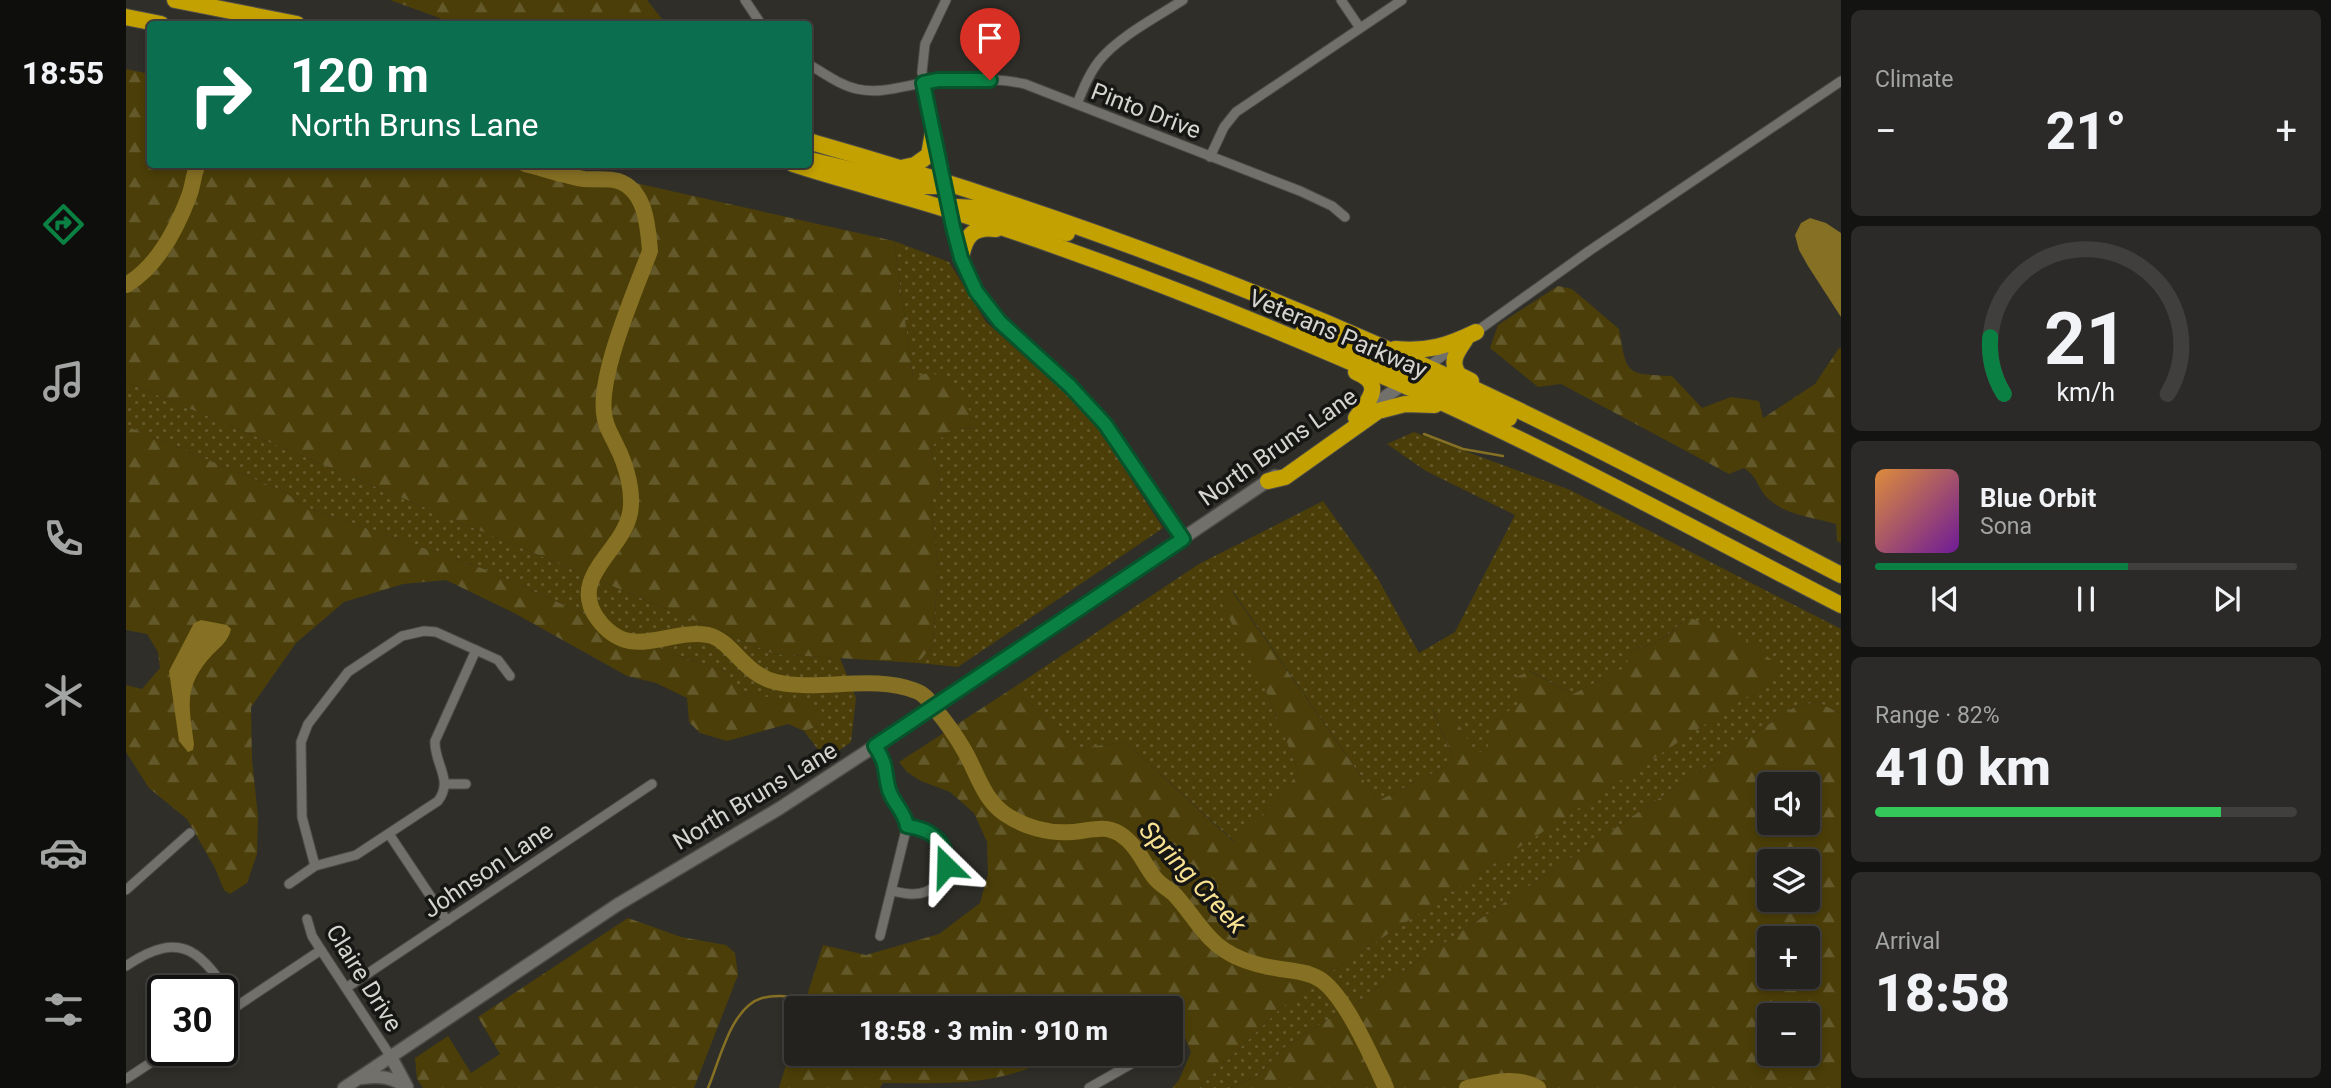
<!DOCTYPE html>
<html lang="en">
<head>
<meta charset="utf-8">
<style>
	body { margin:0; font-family:Roboto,sans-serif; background:#2b2a28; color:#f1f3f6; height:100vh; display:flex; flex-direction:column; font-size:26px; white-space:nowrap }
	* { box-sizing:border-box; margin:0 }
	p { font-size:23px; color:#a3a4a4 }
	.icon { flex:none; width:38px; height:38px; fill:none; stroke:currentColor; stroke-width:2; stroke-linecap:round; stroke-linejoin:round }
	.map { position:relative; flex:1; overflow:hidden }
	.drawer { display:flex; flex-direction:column; gap:10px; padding:10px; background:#131311; width:490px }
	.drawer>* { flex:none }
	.guide { position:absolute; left:21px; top:21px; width:665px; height:147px; border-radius:7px; box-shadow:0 4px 10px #0003,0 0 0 2px #403f3d; background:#0b6e4f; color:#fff; overflow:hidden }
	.tools { position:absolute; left:1631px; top:772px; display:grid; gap:14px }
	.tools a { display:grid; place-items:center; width:63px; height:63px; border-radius:7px; background:#23221f; box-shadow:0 4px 10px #0003,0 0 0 2px #403f3d; font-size:35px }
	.speed { position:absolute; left:21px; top:975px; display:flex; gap:14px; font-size:35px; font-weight:700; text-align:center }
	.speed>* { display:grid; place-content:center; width:91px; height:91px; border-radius:50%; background:#23221f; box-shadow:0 4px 10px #0003,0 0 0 2px #403f3d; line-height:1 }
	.speed .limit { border:4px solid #111; border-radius:10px; background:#fff; color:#111 }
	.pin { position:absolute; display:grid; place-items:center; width:60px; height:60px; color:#fff; margin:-72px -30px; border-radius:50% 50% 50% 0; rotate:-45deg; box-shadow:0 0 7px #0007 }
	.pin .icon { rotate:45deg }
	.me { position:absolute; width:77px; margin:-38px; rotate:338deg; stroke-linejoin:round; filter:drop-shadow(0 0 5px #0008) }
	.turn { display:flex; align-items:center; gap:24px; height:147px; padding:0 28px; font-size:32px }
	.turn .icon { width:91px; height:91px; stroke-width:2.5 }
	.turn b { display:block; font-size:49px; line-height:60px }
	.big { font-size:52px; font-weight:800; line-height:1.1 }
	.drawer .tile { flex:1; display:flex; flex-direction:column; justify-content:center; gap:10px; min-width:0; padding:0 24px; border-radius:10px; background:#2b2a28 }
	.drawer .dial { align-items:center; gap:0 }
	.dial svg { height:182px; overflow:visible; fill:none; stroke:#403f3d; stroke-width:7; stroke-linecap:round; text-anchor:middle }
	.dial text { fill:#f1f3f6; stroke:none }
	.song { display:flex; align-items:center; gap:21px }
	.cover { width:84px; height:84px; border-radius:10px; background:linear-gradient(135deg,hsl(30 70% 55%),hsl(280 70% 35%)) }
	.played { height:7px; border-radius:4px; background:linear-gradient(90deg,#0b8043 60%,#403f3d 60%) }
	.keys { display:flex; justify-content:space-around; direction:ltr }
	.heat { display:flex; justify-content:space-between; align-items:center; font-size:38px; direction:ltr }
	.charge { height:10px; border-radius:5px; background:linear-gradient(90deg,#34c759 82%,#403f3d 0) }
	.trip { position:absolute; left:658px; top:996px; width:399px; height:70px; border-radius:7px; background:#23221f; box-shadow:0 4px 10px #0003,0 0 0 2px #403f3d; font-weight:800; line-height:70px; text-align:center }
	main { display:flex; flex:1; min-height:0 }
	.dock { display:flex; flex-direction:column; width:126px; justify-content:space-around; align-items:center; background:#0e0e0c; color:#a3a4a4 }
	.dock .icon { width:49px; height:49px }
	.dock .current { color:#0b8043 }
	.dock b { font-size:32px; color:#f1f3f6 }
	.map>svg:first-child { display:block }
	.grass { fill:url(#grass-dots) }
	.forest { fill:url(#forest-firs); fill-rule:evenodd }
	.water { fill:#857023 }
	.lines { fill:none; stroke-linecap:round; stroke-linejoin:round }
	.stream { stroke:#857023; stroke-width:2.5 }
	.river { stroke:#857023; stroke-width:16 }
	.street-casing { stroke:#4c4b47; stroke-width:11 }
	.secondary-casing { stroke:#4c4b47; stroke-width:15 }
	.highway-casing { stroke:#4c4b47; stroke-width:18 }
	.street { stroke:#71706b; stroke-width:9 }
	.secondary { stroke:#71706b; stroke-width:12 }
	.highway { stroke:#c3a101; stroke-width:16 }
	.route-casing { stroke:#07532c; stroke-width:18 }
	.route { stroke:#0b8043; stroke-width:12 }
	.labels { text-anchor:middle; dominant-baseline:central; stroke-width:7; stroke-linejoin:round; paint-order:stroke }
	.street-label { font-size:24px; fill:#d5d4d1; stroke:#161614 }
	.water-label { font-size:26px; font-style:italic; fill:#fae293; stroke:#161614 }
</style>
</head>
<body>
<main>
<nav class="dock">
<b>18:55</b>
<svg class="icon current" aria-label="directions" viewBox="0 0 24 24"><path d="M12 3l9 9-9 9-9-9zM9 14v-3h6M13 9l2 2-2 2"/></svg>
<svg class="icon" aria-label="music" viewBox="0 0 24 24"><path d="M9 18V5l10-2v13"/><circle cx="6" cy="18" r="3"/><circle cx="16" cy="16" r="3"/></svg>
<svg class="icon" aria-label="phone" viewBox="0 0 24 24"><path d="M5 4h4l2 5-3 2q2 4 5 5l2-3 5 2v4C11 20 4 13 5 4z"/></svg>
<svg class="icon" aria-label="climate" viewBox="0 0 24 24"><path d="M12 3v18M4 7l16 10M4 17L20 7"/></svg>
<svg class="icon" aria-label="car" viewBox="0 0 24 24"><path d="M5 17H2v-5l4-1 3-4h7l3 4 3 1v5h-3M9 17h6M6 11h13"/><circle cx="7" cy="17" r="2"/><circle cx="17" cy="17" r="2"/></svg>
<svg class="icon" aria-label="filters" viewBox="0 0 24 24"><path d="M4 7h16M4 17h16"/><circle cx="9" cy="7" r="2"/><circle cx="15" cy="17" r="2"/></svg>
</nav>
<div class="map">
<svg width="1715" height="1088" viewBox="0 0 1715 1088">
	<defs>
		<pattern id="grass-dots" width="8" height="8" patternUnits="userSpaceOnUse" patternTransform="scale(1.75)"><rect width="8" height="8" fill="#4b3e08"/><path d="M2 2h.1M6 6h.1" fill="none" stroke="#64592b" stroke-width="1.8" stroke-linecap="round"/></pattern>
		<pattern id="forest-firs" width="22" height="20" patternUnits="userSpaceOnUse" patternTransform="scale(1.75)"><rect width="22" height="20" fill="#4b3e08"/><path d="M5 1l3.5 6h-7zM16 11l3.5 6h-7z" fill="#64592b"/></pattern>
	</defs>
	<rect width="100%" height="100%" fill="#2f2e29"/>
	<g class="grass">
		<path d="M 768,241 L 823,262 L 860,322 L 936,390 L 968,422 L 1037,528 L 832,667 L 792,663 L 807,645 L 812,569 L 805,499 L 815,484 L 804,448 L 826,428 L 851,429 L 787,377 Z"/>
		<path d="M 0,382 L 648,654 L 714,658 L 730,698 L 725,742 L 700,760 L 678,731 L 692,726 L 648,699 L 615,694 L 598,671 L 547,654 L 358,569 L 182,508 L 157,491 L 0,426 Z"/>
		<path d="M 1288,432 L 1444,490 L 1715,629 L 1715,714 L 1692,702 L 1670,706 L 1237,998 L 1162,1044 L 1131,1076 L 1105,1088 L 1073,1088 L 1156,1007 L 1200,975 L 1659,671 L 1562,617 C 1552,625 1542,636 1531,642 C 1512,651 1505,641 1501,667 L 1447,694 L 1404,671 L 1388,678 L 1397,702 L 1365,723 L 1362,750 L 1350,754 L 1331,722 L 1306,708 L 1329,762 L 1252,801 L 1106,590 L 1140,691 L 1173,772 L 1140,813 L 1108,841 L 999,742 L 954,748 L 887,688 L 1073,564 L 1197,501 L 1251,577 L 1293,653 L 1329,632 L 1389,515 L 1300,471 L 1261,444 Z"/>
	</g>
	<g class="forest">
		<path d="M 264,0 L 521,0 L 540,24 L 330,24 Z"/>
		<path d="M 0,69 L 24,74 L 24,164 L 429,165 L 768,241 L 787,377 L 806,372 C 830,390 841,400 852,429 L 826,428 L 804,448 L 815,484 L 805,499 L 812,569 L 807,645 L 792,663 L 648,654 L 0,382 Z"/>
		<path d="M 1432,286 L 1446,289 L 1493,329 C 1501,375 1499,374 1546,376 L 1576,408 L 1605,397 L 1633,401 L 1637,418 L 1689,384 L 1713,348 L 1715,348 L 1715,543 L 1711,541 L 1710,524 C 1686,517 1655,515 1638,494 C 1630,483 1631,477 1618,468 L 1603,474 L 1435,384 L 1412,387 L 1364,348 L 1372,325 Z"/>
		<path d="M 0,426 L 157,491 L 182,508 L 358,569 L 547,654 L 598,671 L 616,694 L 686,702 L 700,715 L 692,726 L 678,731 L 662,724 L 601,741 L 574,733 L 563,722 L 561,698 L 530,683 L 501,676 L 390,614 L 320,580 L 277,584 L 218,602 L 170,643 L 125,707 L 126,760 L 132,816 L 131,854 L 121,883 L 104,894 L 98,890 L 89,868 L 61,819 L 23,788 L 0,752 L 0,685 L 16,689 L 34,668 L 32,652 L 21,634 L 0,630 Z"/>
		<path d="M 1105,590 L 1252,801 L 1329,762 L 1306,707 L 1331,722 L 1350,753 L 1361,750 L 1365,723 L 1396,702 L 1388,678 L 1403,671 L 1447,694 L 1500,667 C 1506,641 1512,651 1531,642 C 1542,637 1552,625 1562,617 L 1616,637 L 1660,671 L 1200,975 L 1156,1007 L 1073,1088 L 1046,1088 L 1053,1080 L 1065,1052 L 1054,1026 L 1045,1022 L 1045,1008 L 677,1008 L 697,945 L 740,955 L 813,934 L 854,903 L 862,874 L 861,842 L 848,813 L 824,792 L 795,781 L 781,772 L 773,762 L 887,688 L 954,748 L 999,742 L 1107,841 L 1140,813 L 1173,772 L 1140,691 L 1095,602 Z"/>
		<path d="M 1692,702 L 1715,714 L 1715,1088 L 1105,1088 L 1131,1076 L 1162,1044 L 1237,998 L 1670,706 ZM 1682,784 L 1682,822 L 1643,822 L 1643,784 ZM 1682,861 L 1682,900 L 1643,900 L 1643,861 ZM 1682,938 L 1682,976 L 1643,976 L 1643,938 ZM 1682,1015 L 1682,1054 L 1643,1054 L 1643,1015 Z"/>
		<path d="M 502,918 L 555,937 L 600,945 L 609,953 L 612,975 L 568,1088 L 297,1088 L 291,1079 L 289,1058 L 322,1036 L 345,1073 L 374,1054 L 352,1017 Z"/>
		<path d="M 670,1032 L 670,1054 L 931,1054 C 876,1088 821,1083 757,1083 L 754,1088 L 653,1088 Z"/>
	</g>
	<g class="water">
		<path d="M 1684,218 L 1700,223 L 1715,233 L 1715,317 L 1682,266 L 1673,250 L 1669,235 L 1675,223 Z"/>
		<path d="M 75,620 L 101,625 L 105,629 C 103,640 94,647 86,655 C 57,687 63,704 68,744 L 67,750 L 62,752 L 53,741 L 43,671 L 68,623 Z"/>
	</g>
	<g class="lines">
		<g class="stream">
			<path d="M 1298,434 L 1337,449 L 1377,456"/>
			<path d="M 582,1088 C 594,1060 605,1007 636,998 C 651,994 665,997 680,998"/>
		</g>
		<g class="river">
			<path d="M 399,164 C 419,169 439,176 458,179 C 469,180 482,178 492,181 C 520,190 522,227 524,251 C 509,291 473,373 478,413 C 479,426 485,434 490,445 C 500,464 508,492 504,513 C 497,551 442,577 471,618 C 504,664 540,628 582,635 C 606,640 618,675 650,682 C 695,692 746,674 790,691 C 799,694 804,702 810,710 C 820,722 830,736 838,750 C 851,772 857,799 879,814 C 898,827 923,834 946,832 C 963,831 978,824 994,834 C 1010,844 1017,862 1028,877 C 1034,885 1043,889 1049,895 C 1062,909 1072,926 1085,939 C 1103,958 1129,965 1154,969 C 1168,971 1183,972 1195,980 C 1220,997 1247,1060 1260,1088"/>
			<path d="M 0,285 C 31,267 51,228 63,196 C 67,186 67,175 72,164"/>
			<path d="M 1341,1088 C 1365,1083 1390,1075 1412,1088"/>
		</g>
		<g class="street-casing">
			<g id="street">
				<path d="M 619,0 L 635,24"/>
				<path d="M 820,0 L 799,44 L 796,72 L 827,227 L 842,275 L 861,308 L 874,322 L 944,386 L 979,424 L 1057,539"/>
				<path d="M 1215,0 L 1234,28"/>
				<path d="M 682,64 C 698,73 713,85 731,89 C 758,95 784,83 812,81 C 840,78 871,78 899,84 L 1174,191 L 1206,206 L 1219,217"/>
				<path d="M 951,104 C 957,89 963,74 973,61 C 992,37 1031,17 1057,0"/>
				<path d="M 1084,157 L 1098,127 L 1110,112 L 1276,0"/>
				<path d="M 1347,334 L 1463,251 L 1715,81"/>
				<path d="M 1300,368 L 1330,346"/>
				<path d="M 749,746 C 764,768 757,769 763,790 C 767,803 779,812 781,826 L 754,936"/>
				<path d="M 319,784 L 340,784"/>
				<path d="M 263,834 L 321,921"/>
				<path d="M 189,866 L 176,817 L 175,742 L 182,724 L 222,672 L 276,636 L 298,631 L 310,632 L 372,660 L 384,676"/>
				<path d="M 163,884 L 189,866 L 230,855 L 312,801 C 328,780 308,764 309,741 L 350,650"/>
				<path d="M 0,890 L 64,833"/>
				<path d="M 766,891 C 777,893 788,896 799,892 C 823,883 828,849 807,834 C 799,829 790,827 781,826"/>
				<path d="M 181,919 L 186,936 L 195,950 L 265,1057"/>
				<path d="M 0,966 C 60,925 78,957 111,1006"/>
				<path d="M 220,988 L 526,784"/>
				<path d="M 96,1016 L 195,950"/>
				<path d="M 0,1079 L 44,1050"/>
				<path d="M 963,1088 L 1012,1060"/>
			</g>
		</g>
		<g class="secondary-casing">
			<g id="secondary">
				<path d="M 1238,412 L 1283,380"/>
				<path d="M 265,1057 L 281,1087"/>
				<path d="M 236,1078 C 252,1076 268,1076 280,1088"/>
				<path d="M 218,1088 L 491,905 L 654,808 L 749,746 L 1149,476"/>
			</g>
		</g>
		<g class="highway-casing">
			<g id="highway">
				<path d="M 49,0 L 171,24"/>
				<path d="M 0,17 L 35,24"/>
				<path d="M 682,141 C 879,197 1073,266 1261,349 C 1415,417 1565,497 1715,575"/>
				<path d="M 688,161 L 793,186 L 813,186"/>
				<path d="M 667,164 C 719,181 773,194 826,211 C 979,260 1128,319 1275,384 C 1425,450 1569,530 1715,605"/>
				<path d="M 775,168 L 789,165 L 803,155 L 807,132"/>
				<path d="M 830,207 L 850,208 L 941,233"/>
				<path d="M 835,258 C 839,236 847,226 870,229"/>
				<path d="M 1177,332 L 1270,367 L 1284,371 L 1295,369"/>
				<path d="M 1339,340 C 1331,352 1323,362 1333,375 L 1345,381"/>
				<path d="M 1269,349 C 1302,352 1321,346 1350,332"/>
				<path d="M 1280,384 L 1297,382 L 1383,418"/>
				<path d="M 1230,418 C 1243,400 1259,384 1230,372"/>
				<path d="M 1142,481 L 1159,477 L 1252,411 L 1279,404 L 1309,405"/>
			</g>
		</g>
		<use href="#street" class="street"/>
		<use href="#secondary" class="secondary"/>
		<use href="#highway" class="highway"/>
	</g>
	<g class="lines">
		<g class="route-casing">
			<path id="route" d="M 820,866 C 822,841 804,829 781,826 C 779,812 767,803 763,790 C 757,769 763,768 749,746 L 1057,539 L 979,424 L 944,386 L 874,322 L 850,291 L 835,258 L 827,227 L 797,83 L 812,80 L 864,80"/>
		</g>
		<use href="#route" class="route"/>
	</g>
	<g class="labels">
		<g class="street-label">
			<text transform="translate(1020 111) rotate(21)">Pinto Drive</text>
			<text transform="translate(1212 334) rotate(23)">Veterans Parkway</text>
			<text transform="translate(1152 447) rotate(-35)">North Bruns Lane</text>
			<text transform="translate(629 796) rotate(-31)">North Bruns Lane</text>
			<text transform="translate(362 870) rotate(-34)">Johnson Lane</text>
			<text transform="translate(238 978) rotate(58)">Claire Drive</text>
		</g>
		<g class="water-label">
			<text transform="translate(1067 877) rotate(47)">Spring Creek</text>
		</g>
	</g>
</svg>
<div class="tools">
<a><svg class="icon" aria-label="sound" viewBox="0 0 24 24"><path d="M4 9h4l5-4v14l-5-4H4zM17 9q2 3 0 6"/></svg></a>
<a><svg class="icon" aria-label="layers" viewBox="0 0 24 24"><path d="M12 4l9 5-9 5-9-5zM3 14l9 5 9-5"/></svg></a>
<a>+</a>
<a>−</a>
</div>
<div class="speed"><div class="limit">30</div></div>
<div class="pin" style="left:864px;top:80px;background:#d93025"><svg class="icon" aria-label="arrive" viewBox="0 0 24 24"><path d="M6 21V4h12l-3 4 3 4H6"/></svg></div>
<svg class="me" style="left:820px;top:866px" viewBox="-20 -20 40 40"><path d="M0-17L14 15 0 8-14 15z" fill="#0b8043" stroke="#fff" stroke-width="4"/></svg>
<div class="trip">18:58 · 3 min · 910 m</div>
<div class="guide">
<div class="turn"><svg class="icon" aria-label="right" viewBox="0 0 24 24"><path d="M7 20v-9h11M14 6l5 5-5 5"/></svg><div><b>120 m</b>North Bruns Lane</div></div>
</div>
</div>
<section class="drawer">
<div class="tile"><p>Climate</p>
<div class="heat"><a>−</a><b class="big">21°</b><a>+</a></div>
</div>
<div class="tile dial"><svg viewBox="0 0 100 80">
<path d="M14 69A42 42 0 1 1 86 69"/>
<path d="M14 69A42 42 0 0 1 8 44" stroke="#0b8043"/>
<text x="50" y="56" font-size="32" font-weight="700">21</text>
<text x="50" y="72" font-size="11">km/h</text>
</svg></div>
<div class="tile">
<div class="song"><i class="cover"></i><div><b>Blue Orbit</b><p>Sona</p></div></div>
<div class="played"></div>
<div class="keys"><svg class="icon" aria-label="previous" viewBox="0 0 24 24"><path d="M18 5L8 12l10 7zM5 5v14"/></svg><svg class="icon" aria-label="pause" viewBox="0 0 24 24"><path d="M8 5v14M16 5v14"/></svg><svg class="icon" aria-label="next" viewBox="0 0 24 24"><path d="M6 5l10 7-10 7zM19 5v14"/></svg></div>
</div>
<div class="tile"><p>Range · 82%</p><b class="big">410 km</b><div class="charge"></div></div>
<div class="tile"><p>Arrival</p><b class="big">18:58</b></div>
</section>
</main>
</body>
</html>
